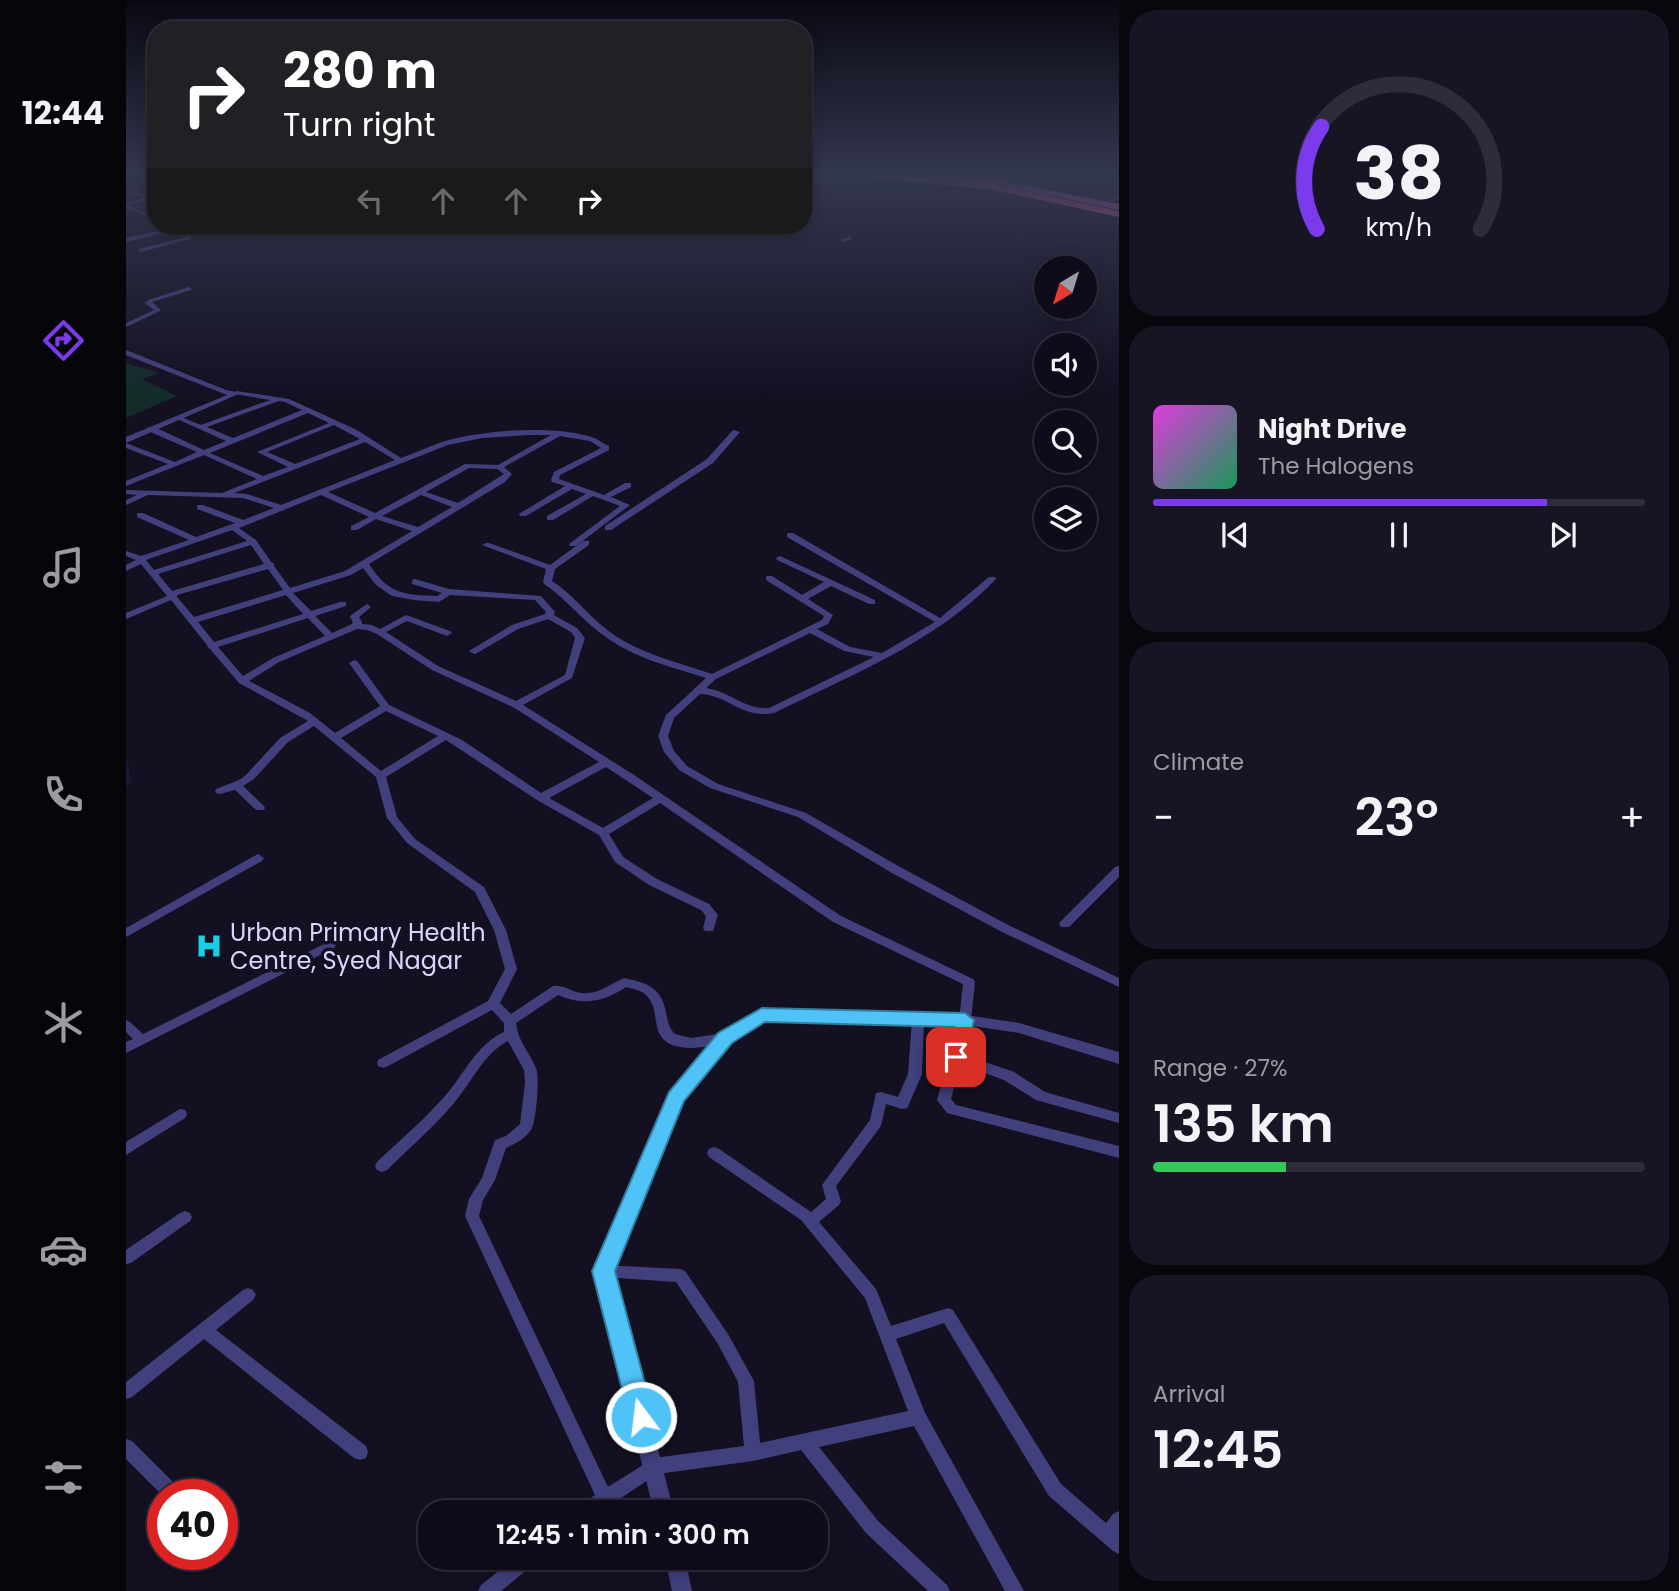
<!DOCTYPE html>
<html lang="en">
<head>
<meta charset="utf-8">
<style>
	body { margin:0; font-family:Poppins,sans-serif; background:#171523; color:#f1f3f6; height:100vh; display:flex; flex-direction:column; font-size:26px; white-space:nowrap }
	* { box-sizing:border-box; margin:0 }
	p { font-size:23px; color:#9b9ba2 }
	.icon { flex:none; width:38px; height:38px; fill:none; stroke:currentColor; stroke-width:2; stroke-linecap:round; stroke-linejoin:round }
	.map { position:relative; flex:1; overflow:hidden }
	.details { display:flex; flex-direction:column; gap:10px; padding:10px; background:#08070e; width:560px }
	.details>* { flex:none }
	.top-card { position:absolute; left:21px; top:21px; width:665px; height:214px; border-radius:28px; box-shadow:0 4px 18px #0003,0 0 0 2px #2e2c39; background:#202124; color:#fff; overflow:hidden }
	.needle { width:46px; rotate:218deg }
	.tools { position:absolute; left:908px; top:256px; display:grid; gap:14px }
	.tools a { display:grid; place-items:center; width:63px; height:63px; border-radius:50%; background:#0e0c1a; box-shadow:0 4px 18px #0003,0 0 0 2px #2e2c39; font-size:35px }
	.speed { position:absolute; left:21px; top:1479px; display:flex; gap:14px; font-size:35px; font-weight:700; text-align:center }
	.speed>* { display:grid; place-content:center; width:91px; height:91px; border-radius:50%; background:#0e0c1a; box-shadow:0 4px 18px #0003,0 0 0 2px #2e2c39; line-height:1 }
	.speed .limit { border:10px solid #d22; background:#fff; color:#111 }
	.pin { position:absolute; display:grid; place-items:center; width:60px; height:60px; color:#fff; margin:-30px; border-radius:14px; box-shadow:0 4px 10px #0006 }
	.me { position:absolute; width:77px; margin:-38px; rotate:345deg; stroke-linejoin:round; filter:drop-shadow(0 0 5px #0008) }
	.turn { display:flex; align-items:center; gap:24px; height:147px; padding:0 21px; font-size:32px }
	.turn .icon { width:91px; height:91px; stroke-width:2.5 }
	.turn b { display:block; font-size:49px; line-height:60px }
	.lanes { display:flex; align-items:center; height:66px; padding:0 21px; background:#0003; justify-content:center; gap:35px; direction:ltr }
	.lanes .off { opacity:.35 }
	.big { font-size:52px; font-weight:600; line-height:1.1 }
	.details .tile { flex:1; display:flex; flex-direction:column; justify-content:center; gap:10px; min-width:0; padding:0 24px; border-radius:28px; background:#171523 }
	.details .dial { align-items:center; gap:0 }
	.dial svg { height:182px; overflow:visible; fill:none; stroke:#2e2c39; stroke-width:7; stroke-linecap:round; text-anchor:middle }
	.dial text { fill:#f1f3f6; stroke:none }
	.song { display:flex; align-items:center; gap:21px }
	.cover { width:84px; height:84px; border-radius:10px; background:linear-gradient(135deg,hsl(300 70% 55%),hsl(150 70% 35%)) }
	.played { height:7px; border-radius:4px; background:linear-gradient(90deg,#7c3aed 80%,#2e2c39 80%) }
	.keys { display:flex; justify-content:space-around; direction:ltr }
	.heat { display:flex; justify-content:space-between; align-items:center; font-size:38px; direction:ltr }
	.charge { height:10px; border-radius:5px; background:linear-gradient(90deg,#34c759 27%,#2e2c39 0) }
	.trip { position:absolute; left:292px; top:1500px; width:410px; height:70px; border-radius:28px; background:#0e0c1a; box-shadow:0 4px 18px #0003,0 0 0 2px #2e2c39; font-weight:600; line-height:70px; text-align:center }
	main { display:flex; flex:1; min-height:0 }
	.tabs { display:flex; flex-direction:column; width:126px; justify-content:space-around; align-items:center; background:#06050a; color:#9b9ba2 }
	.tabs .icon { width:49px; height:49px }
	.tabs .selected { color:#7c3aed }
	.tabs b { font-size:32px; color:#f1f3f6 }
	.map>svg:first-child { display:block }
	.green { fill:#142b2a }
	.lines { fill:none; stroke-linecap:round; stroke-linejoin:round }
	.minor { fill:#42407c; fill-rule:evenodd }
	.tertiary { fill:#42407c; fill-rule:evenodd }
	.secondary { fill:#7975f1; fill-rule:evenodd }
	.trunk { fill:#d662c9; fill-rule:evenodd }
	.motorway { fill:#ef5ca2; fill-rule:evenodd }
	.shaded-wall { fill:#1e1835 }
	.route { fill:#4fc3f7; stroke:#337fa1; stroke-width:2 }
	.labels { text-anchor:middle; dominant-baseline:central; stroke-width:7; stroke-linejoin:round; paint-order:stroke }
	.poi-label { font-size:24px; fill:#d9d5fb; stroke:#131022; text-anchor:start }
</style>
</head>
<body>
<main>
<nav class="tabs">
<b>12:44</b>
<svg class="icon selected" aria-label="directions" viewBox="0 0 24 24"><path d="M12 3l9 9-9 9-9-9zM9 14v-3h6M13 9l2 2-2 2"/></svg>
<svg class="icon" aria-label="music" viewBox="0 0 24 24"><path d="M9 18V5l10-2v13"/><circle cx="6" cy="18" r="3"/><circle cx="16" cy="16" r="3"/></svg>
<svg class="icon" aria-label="phone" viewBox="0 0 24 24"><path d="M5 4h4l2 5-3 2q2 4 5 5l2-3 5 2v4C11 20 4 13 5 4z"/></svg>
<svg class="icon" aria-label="climate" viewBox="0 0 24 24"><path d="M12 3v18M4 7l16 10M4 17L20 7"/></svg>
<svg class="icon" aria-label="car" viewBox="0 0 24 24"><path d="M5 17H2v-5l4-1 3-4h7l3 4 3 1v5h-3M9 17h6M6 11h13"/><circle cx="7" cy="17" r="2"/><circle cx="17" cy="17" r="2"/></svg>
<svg class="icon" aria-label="filters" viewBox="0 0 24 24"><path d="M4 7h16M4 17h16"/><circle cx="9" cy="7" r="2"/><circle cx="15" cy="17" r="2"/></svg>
</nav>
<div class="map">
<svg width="993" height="1591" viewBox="0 0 993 1591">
	<rect width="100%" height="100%" fill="#131022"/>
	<path class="green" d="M 0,363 L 33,373 L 16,379 L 51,396 L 0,418 Z"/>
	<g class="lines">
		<g class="minor">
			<path d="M 0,172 L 30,177 L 30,180 L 0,173 Z"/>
			<path d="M 937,172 L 943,172 L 905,189 L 901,188 Z"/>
			<path d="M 990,183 L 993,183 L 993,186 L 988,185 Z"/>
			<path d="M 0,190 L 23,196 L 30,194 L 30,197 L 3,206 L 30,217 L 30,220 L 0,208 L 0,203 L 18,197 L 0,193 Z"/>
			<path d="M 42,226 L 48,226 L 67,234 L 64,239 L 15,252 L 13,251 L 13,249 L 60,237 L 61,235 L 50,230 L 0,242 L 0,238 L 45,228 Z"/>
			<path d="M 724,236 L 726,239 L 718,242 L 715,240 Z"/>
			<path d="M 63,287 L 66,289 L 65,290 L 26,302 L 34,309 L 34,311 L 0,327 L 0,323 L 28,310 L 19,303 L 22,300 Z"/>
			<path d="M 111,391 L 163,399 L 231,430 L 275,458 C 289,453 302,447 316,442 C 353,430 432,424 468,438 C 473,440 478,444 483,446 L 483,450 L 434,475 L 433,479 L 478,495 L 499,483 L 505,483 L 505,487 L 485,497 L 504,505 L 450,546 L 444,546 L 443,544 L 494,506 L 467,496 L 427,520 L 421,520 L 421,516 L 460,494 L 446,489 L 400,516 L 394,516 L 393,514 L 439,486 L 426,482 L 425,480 L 428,472 L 475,448 L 464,441 L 434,436 L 378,467 L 386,474 L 379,482 L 243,564 C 262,594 278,595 311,596 L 316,593 L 286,584 L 286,580 L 289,579 L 323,589 L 415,596 L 429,612 L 428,615 L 451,628 L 459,638 L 446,678 L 397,705 L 508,775 L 715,916 L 847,979 L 849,982 L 845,1020 L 836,1054 L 888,1072 L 919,1092 L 993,1113 L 993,1123 L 910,1100 L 878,1080 L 834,1064 L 825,1099 L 830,1105 L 993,1146 L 993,1158 L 821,1113 L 811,1100 L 833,1020 L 837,984 L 707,922 L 534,803 L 483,834 L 497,857 L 531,879 L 583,904 L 592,915 L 587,931 L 579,931 L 577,928 L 580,916 L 575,910 L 523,885 L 489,862 L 473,835 L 411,800 L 320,740 L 260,777 L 271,817 L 289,839 L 358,887 L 380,930 L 391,969 L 374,1003 L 385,1014 L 427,986 C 437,984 444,991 455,993 C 473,995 483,984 498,978 C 521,983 535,987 540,1012 C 542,1021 542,1027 549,1034 L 565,1038 L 599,1033 L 604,1035 L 605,1038 L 604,1041 L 599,1043 C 588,1044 577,1048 566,1048 C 516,1047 539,1013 520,995 C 515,990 507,989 500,987 C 478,1002 457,1006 432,995 L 390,1023 C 392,1042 403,1051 410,1068 C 414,1077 410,1120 406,1128 C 401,1138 389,1144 380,1148 L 369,1180 L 357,1200 L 353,1216 L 482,1487 L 528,1458 L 618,1446 L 612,1382 L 592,1344 L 550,1282 L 477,1277 L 472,1276 L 470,1271 L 472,1266 L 477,1265 L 554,1269 L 559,1271 L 602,1334 L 628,1381 L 634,1443 L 782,1411 L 739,1298 L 675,1220 L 583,1157 L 581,1153 L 583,1149 L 588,1147 L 593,1149 L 685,1212 L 700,1199 L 696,1185 L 744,1120 L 750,1093 L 755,1092 L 772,1097 L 782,1074 L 786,1020 L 788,1017 L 792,1015 L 796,1017 L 798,1020 L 796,1074 L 783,1104 L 781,1108 L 776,1109 L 760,1104 L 755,1126 L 710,1186 L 715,1201 L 713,1205 L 693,1222 L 750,1289 L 765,1326 L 822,1308 L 827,1310 L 935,1484 L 980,1523 L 987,1514 L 993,1511 L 993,1554 L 987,1551 L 923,1496 L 818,1323 L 770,1339 L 799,1413 L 898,1591 L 879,1591 L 788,1426 L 693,1447 L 752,1521 L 821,1585 L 824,1591 L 802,1591 L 740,1533 L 675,1450 L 627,1461 L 531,1474 L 474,1512 L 450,1512 L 453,1506 L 469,1495 L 339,1216 L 343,1199 L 356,1178 L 369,1140 L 380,1136 L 394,1124 L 399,1083 L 398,1070 L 382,1041 C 357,1054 346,1082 328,1103 C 308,1127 283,1148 261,1170 L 256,1172 L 251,1170 L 249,1166 L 251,1162 C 274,1140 298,1120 319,1096 C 339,1073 350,1045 378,1032 L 378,1023 L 366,1010 L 262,1066 L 257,1068 L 252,1066 L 251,1063 L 252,1060 L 362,1001 L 379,969 L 368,930 L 349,892 L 281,843 L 261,818 L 250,777 L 188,726 L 162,742 L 128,779 L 117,786 L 138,806 L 139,808 L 138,810 L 130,810 L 109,790 L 94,794 L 90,793 L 89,791 L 90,789 L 113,780 L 120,775 L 154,738 L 182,721 L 113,683 L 84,649 L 82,648 L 81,645 L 45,600 L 0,619 L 0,613 L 41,596 L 15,564 L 0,571 L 0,565 L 10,560 L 0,556 L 0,551 L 15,556 L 63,540 L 11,517 L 11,513 L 17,513 L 70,537 L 109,523 L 71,509 L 71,505 L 77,505 L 117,520 L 148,508 L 117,498 L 22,495 L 0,505 L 0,500 L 11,495 L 0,494 L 0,490 L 96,493 L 131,479 L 78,455 L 0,486 L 0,481 L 42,464 L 0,448 L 0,443 L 49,462 L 71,452 L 22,431 L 22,427 L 28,427 L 78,450 L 100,441 L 51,419 L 51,417 L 55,417 L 75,425 L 144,400 L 109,394 L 109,392 ZM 153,401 L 159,402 L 176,410 L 107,438 L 81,427 ZM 182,413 L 203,423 L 131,452 L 162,467 L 137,476 L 84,453 ZM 208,425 L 234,439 L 169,464 L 141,452 ZM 403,435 L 425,435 L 372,465 L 339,464 L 249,513 L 202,492 L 322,445 L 356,438 ZM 239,442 L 269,460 L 155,505 L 121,494 L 108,493 ZM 343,468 L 371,469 L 378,474 L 332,503 L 300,492 ZM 195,495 L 243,517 L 225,526 L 225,530 L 231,530 L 250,519 L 286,531 L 219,571 L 164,588 L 148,566 L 148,563 L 146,563 L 130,540 L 113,528 ZM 295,495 L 326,507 L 292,527 L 256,516 ZM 106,530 L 121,541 L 28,570 L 20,560 ZM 125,545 L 138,564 L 46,591 L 32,574 ZM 237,568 L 250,585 L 266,596 L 288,600 L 313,602 L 324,595 L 409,600 L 420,612 L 419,614 L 386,625 L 343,651 L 348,654 L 351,653 L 392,629 L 422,619 L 445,632 L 449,638 L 439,675 L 390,701 L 312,666 L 260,632 L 281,621 L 321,636 L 326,633 L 324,631 L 280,615 L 254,629 L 246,625 L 236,624 L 236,622 L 233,617 L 245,607 L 241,604 L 225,615 L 224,617 L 227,622 L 226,624 L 206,633 L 189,616 L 220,606 L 220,602 L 214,602 L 185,611 L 167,593 L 225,575 ZM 142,569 L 157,590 L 68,617 L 51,597 L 51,595 ZM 160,595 L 177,614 L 88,642 L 72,622 ZM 182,618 L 199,636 L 147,658 L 117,676 L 92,647 ZM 231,629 L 241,630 L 251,634 L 306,670 L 387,707 L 473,762 L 415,793 L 336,740 L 263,705 L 231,661 L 228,660 L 223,663 L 254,706 L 209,733 L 184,713 L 123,681 L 153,662 ZM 260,711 L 312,736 L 255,771 L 215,738 ZM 480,767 L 527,798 L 477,828 L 423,798 Z"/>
			<path d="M 607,430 L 614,432 L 587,463 L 485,530 L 479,530 L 479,526 L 581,459 Z"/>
			<path d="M 661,533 L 667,533 L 814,618 L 863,577 L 869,577 L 870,579 C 810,642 725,675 648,713 C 615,719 603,695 574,694 L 548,718 L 542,736 L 548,751 L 561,766 L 592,784 L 680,813 L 774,867 L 884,926 L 993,978 L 993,987 L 876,932 L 766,873 L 672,817 L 584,788 L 553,770 L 538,752 L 532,736 L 540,715 L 580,678 C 546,667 510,659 480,637 C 457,622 441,599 418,584 L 417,582 L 420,569 L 356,545 L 360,543 L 363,543 L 424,565 L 457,541 L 463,541 L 463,545 L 429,569 L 426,581 C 448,595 463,617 484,632 C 514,654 551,662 586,674 L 696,620 L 698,616 L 640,580 L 640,576 L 646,576 L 676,595 L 698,582 L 651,560 L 650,558 L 654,556 L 749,600 L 749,604 L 743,604 L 705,586 L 682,599 L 707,615 L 702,624 L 691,629 L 724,647 L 756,653 L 809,622 L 661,537 ZM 684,633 L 718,651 L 748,657 L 643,708 C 619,710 603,691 580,688 L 590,679 Z"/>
			<path d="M 132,854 L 138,858 L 136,861 L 0,937 L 0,928 Z"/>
			<path d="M 993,866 L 993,877 L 943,927 L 935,927 L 933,924 L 935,921 L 989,867 Z"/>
			<path d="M 204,941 L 208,942 L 210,945 L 208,948 L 0,1053 L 0,1042 L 7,1039 L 0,1032 L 0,1020 L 4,1022 L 17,1034 Z"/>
			<path d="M 54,1109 L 59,1110 L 61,1114 L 59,1118 L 0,1155 L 0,1142 Z"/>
			<path d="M 59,1211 L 64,1213 L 66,1217 L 64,1221 L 5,1263 L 0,1264 L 0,1250 L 54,1213 Z"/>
			<path d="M 122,1288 L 127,1290 L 130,1295 L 127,1300 L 90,1330 L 240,1446 L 242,1452 L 240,1458 L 234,1460 L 228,1458 L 78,1339 L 6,1397 L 0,1399 L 0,1382 L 117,1290 Z"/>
			<path d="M 0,1439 L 6,1441 L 53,1488 L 55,1494 L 37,1496 L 0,1459 Z"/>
			<path d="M 389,1558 L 411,1558 L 408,1564 L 375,1591 L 352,1591 L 355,1585 Z"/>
		</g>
		<g class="tertiary">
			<path d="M 993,195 L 993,199 L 974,205 L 971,203 Z"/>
			<path d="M 0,350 L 100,390 L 115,393 L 0,443 L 0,437 L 101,395 L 0,355 Z"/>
			<path d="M 636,1010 L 839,1015 L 893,1023 L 993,1052 L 993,1064 L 893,1033 L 839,1025 L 639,1020 L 604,1042 L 556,1100 L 486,1271 L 548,1512 L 528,1512 L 468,1271 L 545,1093 L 594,1034 Z"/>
			<path d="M 539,1558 L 559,1558 L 566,1591 L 546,1591 Z"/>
		</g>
		<path class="secondary" d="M 834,172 L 842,172 L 851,177 L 846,178 Z"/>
		<g class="trunk">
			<path d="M 692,172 L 815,179 L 863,187 L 859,189 Z"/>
			<path d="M 848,175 L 993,204 L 993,210 L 845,179 Z"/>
		</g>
		<path class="motorway" d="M 736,172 L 831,176 L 993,211 L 993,217 L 831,182 Z"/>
	</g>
	<path class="shaded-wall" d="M 0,755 L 5,780 L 0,788 Z"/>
	<linearGradient id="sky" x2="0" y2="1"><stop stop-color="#0a0913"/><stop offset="0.44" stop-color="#33374f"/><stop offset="1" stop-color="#33374f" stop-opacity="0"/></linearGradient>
	<rect width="993" height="395" fill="url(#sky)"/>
	<path class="route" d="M 636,1008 L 839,1013 L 848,1020 L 840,1057 L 830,1065 L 820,1057 L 828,1027 L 639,1022 L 606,1043 L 558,1101 L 489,1271 L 528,1417 L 524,1425 L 515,1429 L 507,1425 L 503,1417 L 466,1271 L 543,1092 L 592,1033 Z"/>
	<defs>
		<g id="hospital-bare" transform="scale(2.1)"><path d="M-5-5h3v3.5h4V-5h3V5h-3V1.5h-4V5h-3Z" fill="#17d0e5" stroke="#131022" stroke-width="2.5" paint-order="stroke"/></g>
	</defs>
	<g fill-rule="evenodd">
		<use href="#hospital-bare" x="83" y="946"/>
	</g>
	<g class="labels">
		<g class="poi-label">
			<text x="104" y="932">Urban Primary Health<tspan x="104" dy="28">Centre, Syed Nagar</tspan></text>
		</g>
	</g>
</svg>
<div class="tools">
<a><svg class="needle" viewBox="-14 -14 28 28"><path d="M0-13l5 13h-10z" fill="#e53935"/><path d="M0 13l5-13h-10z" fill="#9b9ba2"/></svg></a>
<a><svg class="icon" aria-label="sound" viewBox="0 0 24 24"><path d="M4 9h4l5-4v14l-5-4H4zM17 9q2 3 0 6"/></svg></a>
<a><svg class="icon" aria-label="search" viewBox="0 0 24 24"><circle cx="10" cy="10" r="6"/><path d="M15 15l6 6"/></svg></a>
<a><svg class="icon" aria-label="layers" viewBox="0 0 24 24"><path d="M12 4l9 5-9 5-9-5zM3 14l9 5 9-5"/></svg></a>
</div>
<div class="speed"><div class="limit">40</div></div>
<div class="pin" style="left:830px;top:1057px;background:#d93025"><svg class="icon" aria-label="arrive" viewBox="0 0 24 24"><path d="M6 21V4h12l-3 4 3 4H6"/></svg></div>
<svg class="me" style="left:515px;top:1417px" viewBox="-20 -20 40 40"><circle r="17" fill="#4fc3f7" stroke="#fff" stroke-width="3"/><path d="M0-11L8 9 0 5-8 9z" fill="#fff"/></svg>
<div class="trip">12:45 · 1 min · 300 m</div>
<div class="top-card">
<div class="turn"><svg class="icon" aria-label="right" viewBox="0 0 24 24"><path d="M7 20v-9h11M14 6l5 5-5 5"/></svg><div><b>280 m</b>Turn right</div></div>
<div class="lanes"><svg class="icon off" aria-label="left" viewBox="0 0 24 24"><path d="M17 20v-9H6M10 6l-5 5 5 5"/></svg><svg class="icon off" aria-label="ahead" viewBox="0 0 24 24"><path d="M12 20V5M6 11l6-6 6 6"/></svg><svg class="icon off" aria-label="ahead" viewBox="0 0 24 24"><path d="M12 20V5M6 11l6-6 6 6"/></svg><svg class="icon" aria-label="right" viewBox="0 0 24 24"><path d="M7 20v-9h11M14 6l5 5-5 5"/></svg></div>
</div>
</div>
<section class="details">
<div class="tile dial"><svg viewBox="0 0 100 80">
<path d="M14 69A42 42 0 1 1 86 69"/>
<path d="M14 69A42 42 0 0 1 16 24" stroke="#7c3aed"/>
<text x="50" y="56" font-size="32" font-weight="700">38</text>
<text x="50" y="72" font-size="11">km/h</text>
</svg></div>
<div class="tile">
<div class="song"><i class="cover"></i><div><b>Night Drive</b><p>The Halogens</p></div></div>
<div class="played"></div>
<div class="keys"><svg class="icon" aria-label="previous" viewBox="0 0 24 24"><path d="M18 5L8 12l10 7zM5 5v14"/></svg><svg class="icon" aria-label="pause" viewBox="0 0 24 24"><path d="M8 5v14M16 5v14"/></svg><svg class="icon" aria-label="next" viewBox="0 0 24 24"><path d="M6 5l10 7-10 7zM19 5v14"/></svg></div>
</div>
<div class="tile"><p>Climate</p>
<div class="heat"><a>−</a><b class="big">23°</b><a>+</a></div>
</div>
<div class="tile"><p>Range · 27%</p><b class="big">135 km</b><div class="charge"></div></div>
<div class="tile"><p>Arrival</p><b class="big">12:45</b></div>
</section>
</main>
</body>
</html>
